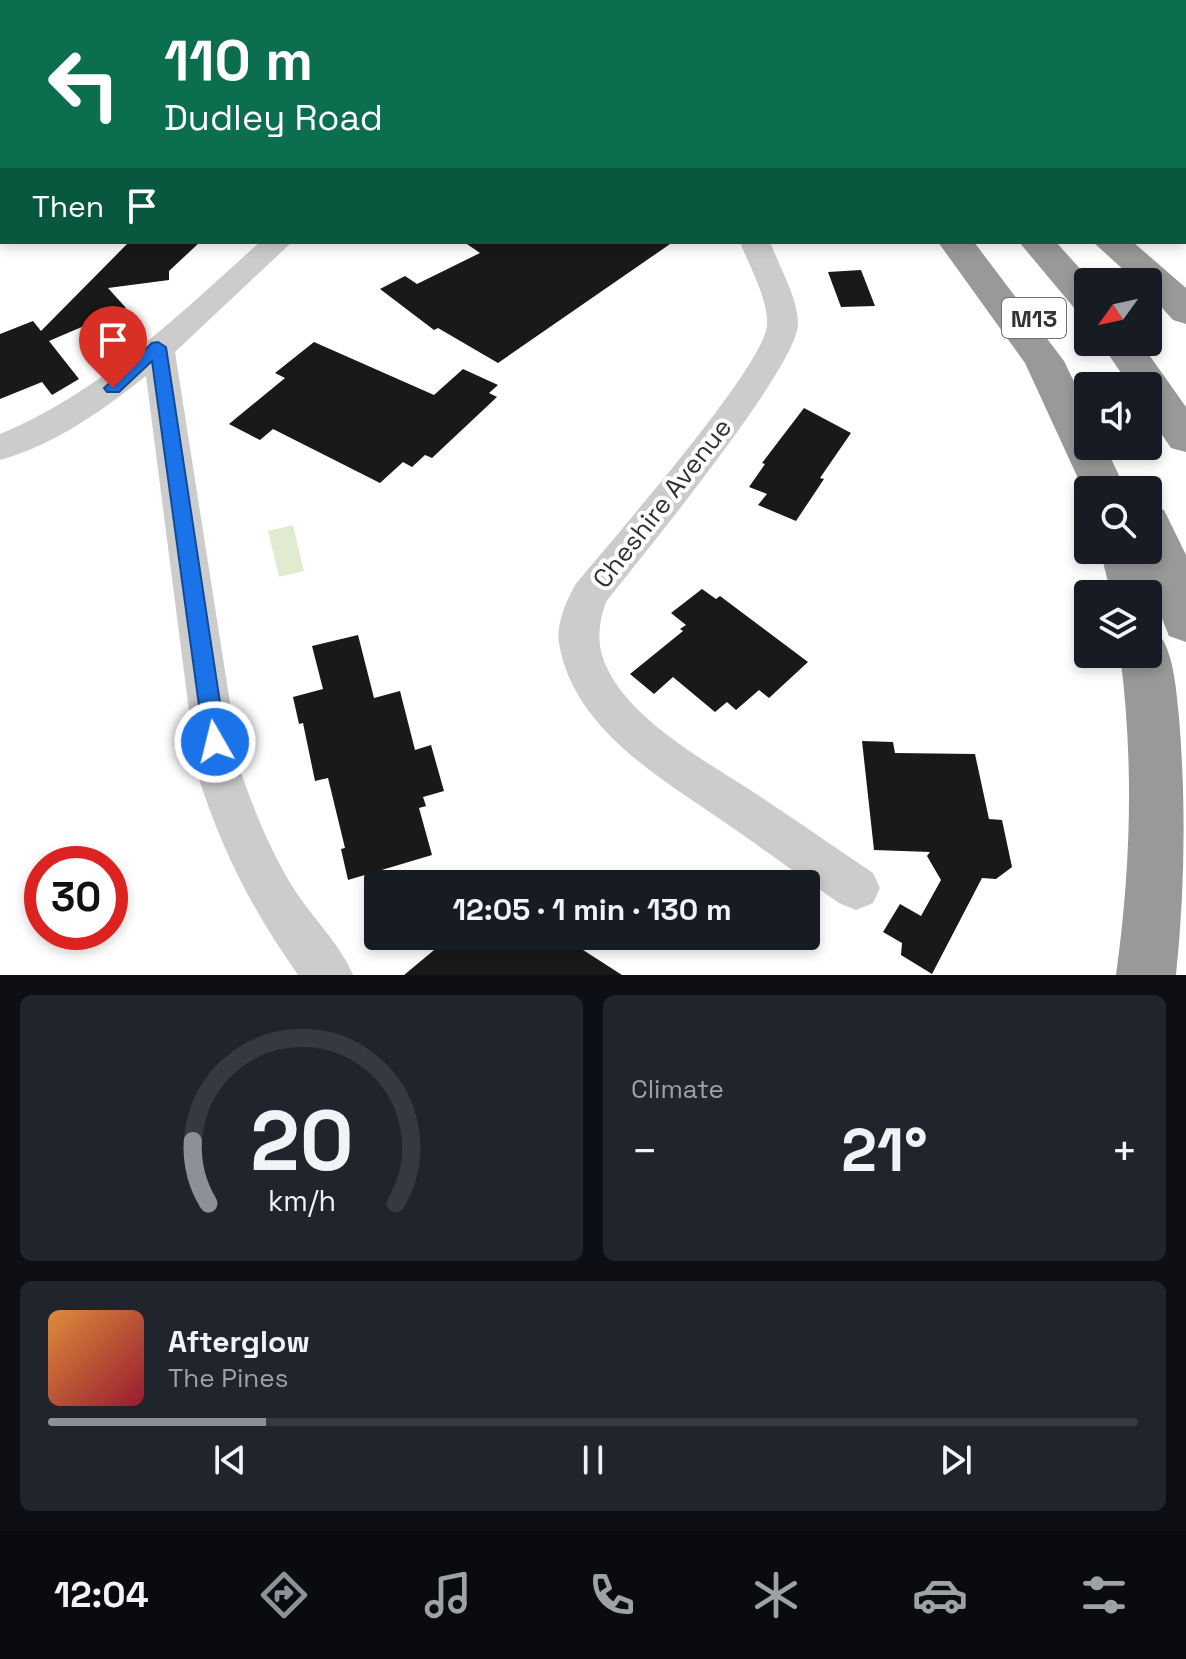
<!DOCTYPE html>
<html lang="en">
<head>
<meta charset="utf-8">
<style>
	body { margin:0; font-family:"Space Grotesk",sans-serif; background:#20242c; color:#f1f3f6; height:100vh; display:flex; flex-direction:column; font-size:30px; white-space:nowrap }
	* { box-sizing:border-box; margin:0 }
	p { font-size:26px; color:#9ea1a6 }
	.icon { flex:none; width:44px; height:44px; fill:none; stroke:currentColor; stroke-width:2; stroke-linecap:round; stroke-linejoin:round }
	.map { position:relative; height:975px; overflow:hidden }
	.details { display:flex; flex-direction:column; gap:20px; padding:20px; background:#0d0f14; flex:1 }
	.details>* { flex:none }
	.guide { position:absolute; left:0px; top:0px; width:1186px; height:244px; box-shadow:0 4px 12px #0003; background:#0b6e4f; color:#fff; overflow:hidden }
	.needle { width:52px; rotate:237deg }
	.tools { position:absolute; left:1074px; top:268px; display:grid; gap:16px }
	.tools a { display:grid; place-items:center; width:88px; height:88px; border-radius:8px; background:#171b24; box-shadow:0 4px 12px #0003; font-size:40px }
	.speed { position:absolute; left:24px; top:846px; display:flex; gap:16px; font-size:40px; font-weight:700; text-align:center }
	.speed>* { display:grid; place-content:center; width:104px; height:104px; border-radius:50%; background:#171b24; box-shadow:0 4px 12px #0003; line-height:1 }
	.speed .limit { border:12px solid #d22; background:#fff; color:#111 }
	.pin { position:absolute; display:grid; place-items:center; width:68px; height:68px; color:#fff; margin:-82px -34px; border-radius:50% 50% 50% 0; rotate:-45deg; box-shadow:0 0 8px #0007 }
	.pin .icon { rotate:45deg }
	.me { position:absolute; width:88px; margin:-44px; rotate:352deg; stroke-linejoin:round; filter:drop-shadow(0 0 6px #0008) }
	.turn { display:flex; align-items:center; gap:28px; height:168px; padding:0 32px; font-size:36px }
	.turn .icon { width:104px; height:104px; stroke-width:2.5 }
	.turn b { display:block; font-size:56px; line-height:68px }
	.then { display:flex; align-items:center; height:76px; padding:0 32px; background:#0003; gap:16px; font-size:30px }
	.big { font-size:60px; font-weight:600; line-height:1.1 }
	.details .tile { flex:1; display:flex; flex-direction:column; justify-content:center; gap:12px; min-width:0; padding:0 28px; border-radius:12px; background:#20242c }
	.details .dial { align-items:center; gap:0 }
	.dial svg { height:208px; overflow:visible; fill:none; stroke:#363941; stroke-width:7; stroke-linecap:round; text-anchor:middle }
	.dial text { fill:#f1f3f6; stroke:none }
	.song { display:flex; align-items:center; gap:24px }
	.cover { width:96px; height:96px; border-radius:12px; background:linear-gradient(135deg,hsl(30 70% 55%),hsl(350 70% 35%)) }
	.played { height:8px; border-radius:4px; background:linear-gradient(90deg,#8c9099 20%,#363941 20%) }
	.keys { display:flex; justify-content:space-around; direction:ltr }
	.heat { display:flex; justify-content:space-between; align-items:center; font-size:44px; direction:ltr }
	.details .tiles { flex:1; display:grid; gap:20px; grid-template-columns:1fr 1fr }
	.tile:last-child { grid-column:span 2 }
	.trip { position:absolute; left:364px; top:870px; width:456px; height:80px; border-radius:8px; background:#171b24; box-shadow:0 4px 12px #0003; font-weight:600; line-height:80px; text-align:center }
	.dock { display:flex; height:128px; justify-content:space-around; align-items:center; background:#090b0e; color:#9ea1a6 }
	.dock .icon { width:56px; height:56px }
	.dock .active { color:#8c9099 }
	.dock b { font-size:36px; color:#f1f3f6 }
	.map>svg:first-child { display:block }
	.water { fill:#e1ebd0 }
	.building { fill:#191919 }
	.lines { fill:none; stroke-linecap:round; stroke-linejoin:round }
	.street { fill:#ccc; fill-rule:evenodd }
	.highway { fill:#999; fill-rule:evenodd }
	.route { fill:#1a73e8; stroke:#114b97; stroke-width:2 }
	.labels { text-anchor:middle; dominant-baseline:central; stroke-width:8; stroke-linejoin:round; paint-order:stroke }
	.shield { fill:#fff; stroke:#707070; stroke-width:2 }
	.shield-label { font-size:24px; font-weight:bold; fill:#323232 }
	.street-label { font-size:26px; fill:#323232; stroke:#fff }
</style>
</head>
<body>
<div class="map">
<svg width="1186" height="975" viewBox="0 0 1186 975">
	<rect width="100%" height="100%" fill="#fff"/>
	<path class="water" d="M 293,525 L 304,571 L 279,577 L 268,531 Z"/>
	<g class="building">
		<path d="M 129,242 L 200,242 L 169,271 L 169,280 L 108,288 L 126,308 L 49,341 L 79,379 L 52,395 L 42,382 L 0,399 L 0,334 L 33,321 L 41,331 Z"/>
		<path d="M 464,242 L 673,242 L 498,363 L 438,328 L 434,330 L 380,289 L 405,276 L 417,284 L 480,253 Z"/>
		<path d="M 861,270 L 875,306 L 841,307 L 828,272 Z"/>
		<path d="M 314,342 L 434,395 L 463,369 L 498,385 L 489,393 L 497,397 L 432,458 L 425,455 L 412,467 L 403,462 L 380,483 L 273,429 L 260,440 L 229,424 L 285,378 L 275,373 Z"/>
		<path d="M 804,408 L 851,433 L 820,478 L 824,479 L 796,521 L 758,505 L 767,494 L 749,487 L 765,464 L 762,463 Z"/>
		<path d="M 702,589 L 716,599 L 720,596 L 808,662 L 769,698 L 759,690 L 736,710 L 727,702 L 715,712 L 673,677 L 654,694 L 630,674 L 683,631 L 680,629 L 686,625 L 671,613 Z"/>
		<path d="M 358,635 L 374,698 L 400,691 L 415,750 L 431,745 L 444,791 L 423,797 L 426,806 L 419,808 L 432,855 L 348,880 L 341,849 L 345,848 L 328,778 L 315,781 L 303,723 L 299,724 L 293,697 L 323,689 L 312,646 Z"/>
		<path d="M 862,741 L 893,742 L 895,753 L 975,754 L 989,819 L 1002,820 L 1012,867 L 996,879 L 982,878 L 932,974 L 901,955 L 902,943 L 883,932 L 900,904 L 921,916 L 941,880 L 927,856 L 930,852 L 874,850 Z"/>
		<path d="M 451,936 L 589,936 L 580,948 L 622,975 L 404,975 Z"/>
	</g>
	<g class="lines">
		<g class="street">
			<path d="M 528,0 L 551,0 L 552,2 L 529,2 Z"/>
			<path d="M 1186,12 L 1186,27 L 1184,28 L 1184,13 Z"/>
			<path d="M 0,38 L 2,38 L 0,53 Z"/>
			<path d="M 260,242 L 292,242 L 175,352 L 241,773 C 256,815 272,855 296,892 C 315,921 340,944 353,975 L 298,975 C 251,908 222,851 197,773 L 146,376 C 102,411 54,445 0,460 L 0,434 C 102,392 179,314 260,242 Z"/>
			<path d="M 740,242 L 770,242 C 779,266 797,296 798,322 C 801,364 640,558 606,602 C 598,624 596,646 607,668 C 633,723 711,764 761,797 C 798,822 835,847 873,873 L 880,888 L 873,903 L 856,910 L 839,903 C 803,878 766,851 730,826 C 664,780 573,730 559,643 C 556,624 566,602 575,585 C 609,543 767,364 767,324 C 768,298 749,266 740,242 Z"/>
		</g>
		<g class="highway">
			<path d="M 645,0 L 674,0 L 676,2 L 647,2 Z"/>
			<path d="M 703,0 L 732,0 L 734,2 L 705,2 Z"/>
			<path d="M 789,0 L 818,0 L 820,2 L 791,2 Z"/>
			<path d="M 899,0 L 928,0 L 930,2 L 901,2 Z"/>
			<path d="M 982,0 L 1011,0 L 1013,2 L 984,2 Z"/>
			<path d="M 1184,128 L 1186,129 L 1186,150 L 1184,149 Z"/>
			<rect x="1184" y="206" width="2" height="22"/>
			<path d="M 938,242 L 974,242 L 1064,361 L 1088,411 L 1088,446 L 1105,446 L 1126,490 L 1088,490 L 1088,500 L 1025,363 Z"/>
			<path d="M 1019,242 L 1056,242 L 1092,282 L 1088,282 L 1088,312 L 1075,309 Z"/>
			<path d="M 1093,242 L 1133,242 L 1186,288 L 1186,324 L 1173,320 L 1148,292 L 1148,282 L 1137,282 Z"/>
			<path d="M 1100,342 L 1140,342 L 1186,407 L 1186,452 L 1171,448 L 1148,414 L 1148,386 L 1130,386 Z"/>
			<path d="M 1148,506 L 1164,510 L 1186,555 L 1186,642 L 1169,636 L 1155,601 L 1148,608 L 1148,594 L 1111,594 L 1100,550 L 1148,550 Z"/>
			<path d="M 1148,635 L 1163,640 C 1175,663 1176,691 1179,717 C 1186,803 1185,889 1176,975 L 1116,975 C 1131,867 1134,762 1120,654 L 1148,654 Z"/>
		</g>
	</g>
	<path class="route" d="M 158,342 L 166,347 L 226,742 L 222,749 L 215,752 L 207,749 L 204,742 L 152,361 L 119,392 L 107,392 L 104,388 L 152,343 Z"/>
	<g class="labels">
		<rect class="shield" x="1002" y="298" width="64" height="40" rx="6"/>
		<g class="shield-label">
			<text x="1034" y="318">M13</text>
		</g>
		<g class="street-label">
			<text transform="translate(662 503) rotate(-52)">Cheshire Avenue</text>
		</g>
	</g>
</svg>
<div class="tools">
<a><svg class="needle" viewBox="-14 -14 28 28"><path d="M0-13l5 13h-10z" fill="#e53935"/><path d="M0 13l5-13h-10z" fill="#9ea1a6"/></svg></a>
<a><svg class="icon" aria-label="sound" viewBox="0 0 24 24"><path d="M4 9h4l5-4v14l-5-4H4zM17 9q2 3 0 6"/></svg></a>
<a><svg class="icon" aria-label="search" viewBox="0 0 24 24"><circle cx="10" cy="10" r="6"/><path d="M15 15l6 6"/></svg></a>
<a><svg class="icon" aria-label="layers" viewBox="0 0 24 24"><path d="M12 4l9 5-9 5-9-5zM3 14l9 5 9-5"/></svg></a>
</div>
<div class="speed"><div class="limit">30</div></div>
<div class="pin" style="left:113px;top:388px;background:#d93025"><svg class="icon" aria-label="arrive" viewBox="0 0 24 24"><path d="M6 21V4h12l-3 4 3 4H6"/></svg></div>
<svg class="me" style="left:215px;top:742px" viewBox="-20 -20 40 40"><circle r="17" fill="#1a73e8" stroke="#fff" stroke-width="3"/><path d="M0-11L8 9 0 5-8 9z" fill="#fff"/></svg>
<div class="trip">12:05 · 1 min · 130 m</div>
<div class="guide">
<div class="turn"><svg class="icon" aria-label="left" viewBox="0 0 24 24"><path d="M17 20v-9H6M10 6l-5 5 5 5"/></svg><div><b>110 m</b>Dudley Road</div></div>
<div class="then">Then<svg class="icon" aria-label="arrive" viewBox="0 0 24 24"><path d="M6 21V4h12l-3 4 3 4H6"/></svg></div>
</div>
</div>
<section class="details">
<div class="tiles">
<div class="tile dial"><svg viewBox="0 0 100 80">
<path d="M14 69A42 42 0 1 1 86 69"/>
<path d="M14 69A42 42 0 0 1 8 45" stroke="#8c9099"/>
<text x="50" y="56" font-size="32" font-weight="700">20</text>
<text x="50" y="72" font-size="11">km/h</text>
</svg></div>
<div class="tile"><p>Climate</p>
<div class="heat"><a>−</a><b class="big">21°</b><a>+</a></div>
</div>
<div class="tile">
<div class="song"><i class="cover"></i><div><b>Afterglow</b><p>The Pines</p></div></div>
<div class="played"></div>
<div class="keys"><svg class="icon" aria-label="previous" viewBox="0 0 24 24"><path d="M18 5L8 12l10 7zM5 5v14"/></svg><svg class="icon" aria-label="pause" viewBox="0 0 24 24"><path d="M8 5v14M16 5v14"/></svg><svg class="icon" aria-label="next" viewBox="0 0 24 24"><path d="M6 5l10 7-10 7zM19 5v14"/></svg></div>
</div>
</div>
</section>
<nav class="dock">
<b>12:04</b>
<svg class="icon active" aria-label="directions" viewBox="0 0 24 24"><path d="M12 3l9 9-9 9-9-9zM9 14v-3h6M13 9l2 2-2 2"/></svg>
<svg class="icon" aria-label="music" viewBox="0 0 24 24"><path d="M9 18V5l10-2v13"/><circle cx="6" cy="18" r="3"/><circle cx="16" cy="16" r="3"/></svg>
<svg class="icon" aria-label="phone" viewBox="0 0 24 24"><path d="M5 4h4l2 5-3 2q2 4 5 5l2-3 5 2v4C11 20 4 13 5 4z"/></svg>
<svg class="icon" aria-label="climate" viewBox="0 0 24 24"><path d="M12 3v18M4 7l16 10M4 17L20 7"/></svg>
<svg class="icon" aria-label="car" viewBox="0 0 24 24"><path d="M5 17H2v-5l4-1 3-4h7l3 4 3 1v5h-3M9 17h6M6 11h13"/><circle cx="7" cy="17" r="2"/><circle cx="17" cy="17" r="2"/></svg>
<svg class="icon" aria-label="filters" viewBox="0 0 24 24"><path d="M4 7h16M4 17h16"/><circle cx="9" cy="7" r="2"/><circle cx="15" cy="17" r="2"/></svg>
</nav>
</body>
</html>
